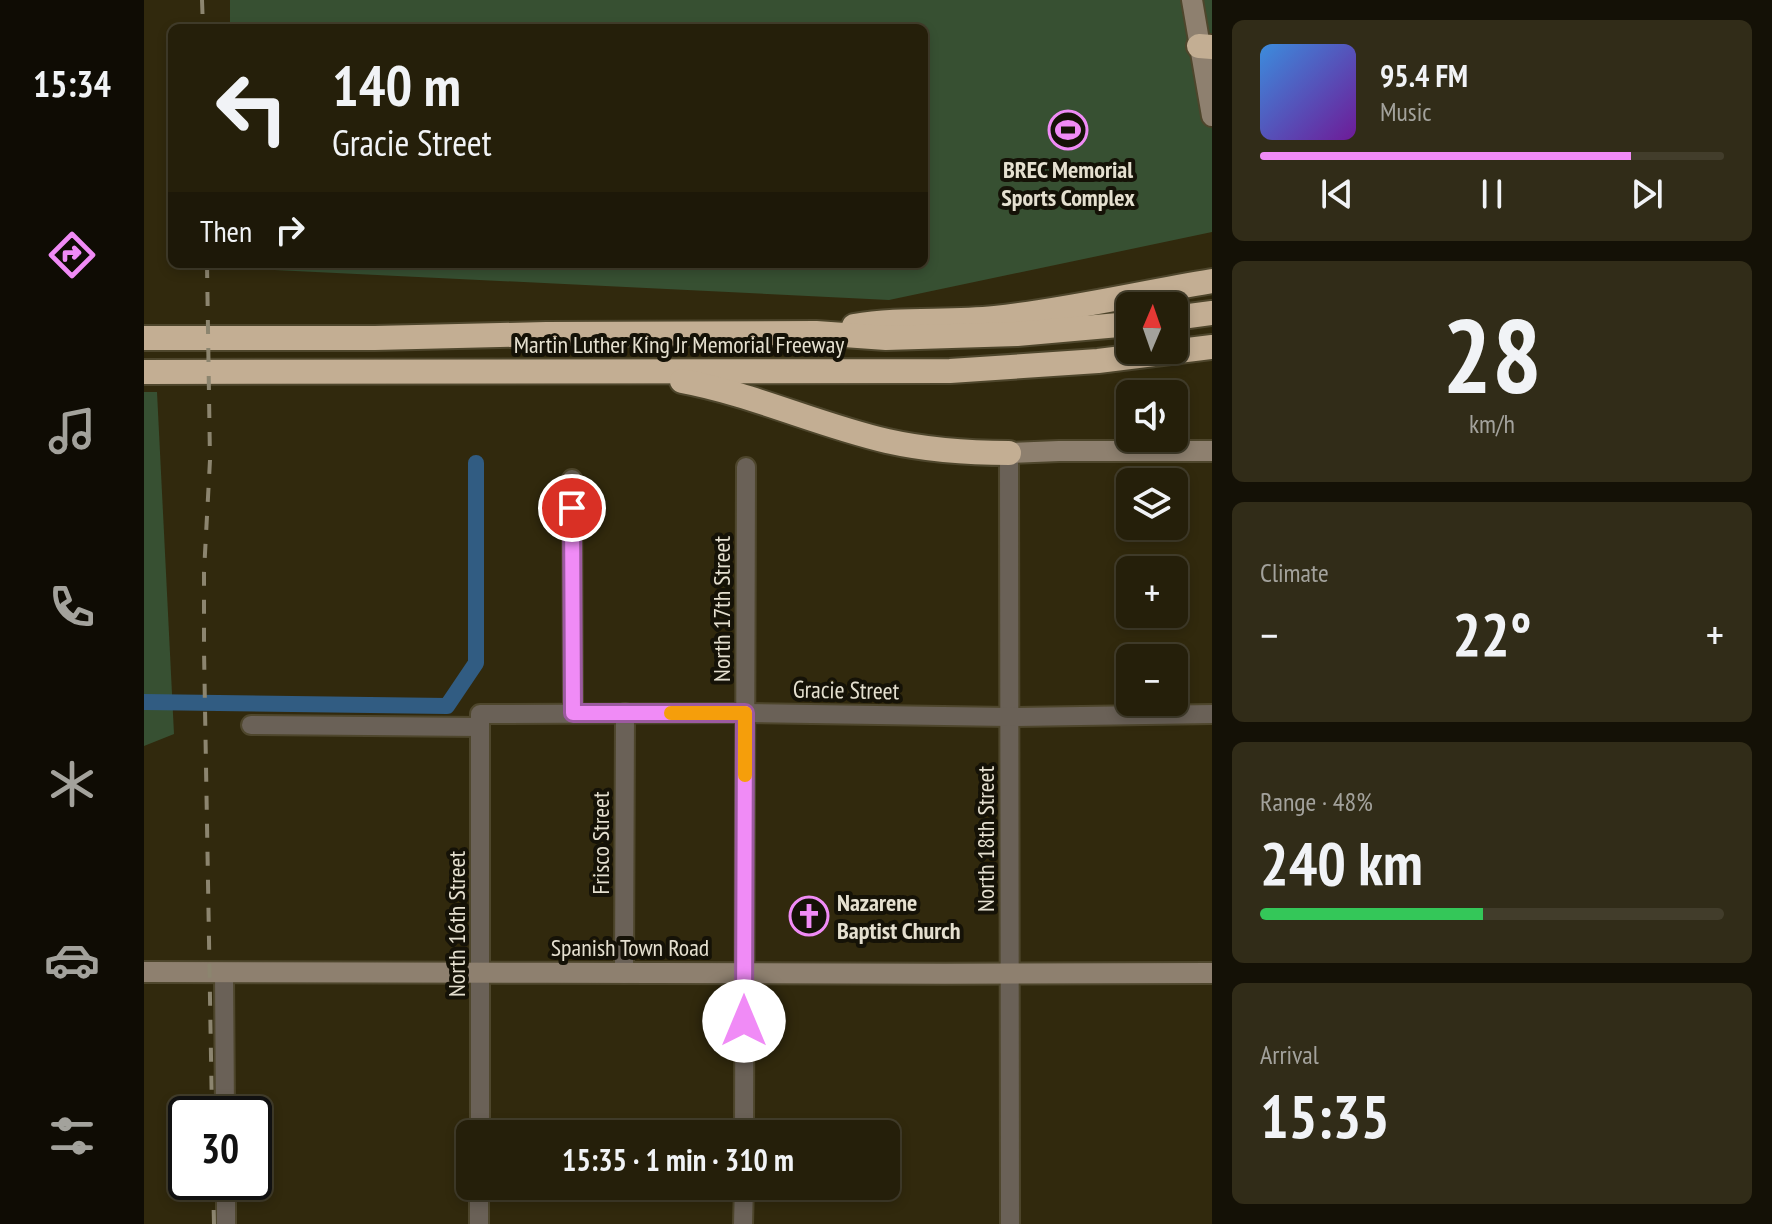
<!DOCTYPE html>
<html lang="en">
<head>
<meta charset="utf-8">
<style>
	body { margin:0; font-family:"PT Sans Narrow",sans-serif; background:#312c18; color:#f1f3f6; height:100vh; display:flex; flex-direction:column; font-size:30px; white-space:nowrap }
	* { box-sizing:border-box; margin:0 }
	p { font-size:26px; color:#a3a29c }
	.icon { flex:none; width:44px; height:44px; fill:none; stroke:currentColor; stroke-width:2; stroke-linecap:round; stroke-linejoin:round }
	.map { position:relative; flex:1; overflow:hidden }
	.drawer { display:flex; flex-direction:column; gap:20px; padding:20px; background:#141106; width:560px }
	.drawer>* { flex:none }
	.top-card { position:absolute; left:24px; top:24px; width:760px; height:244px; border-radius:12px; box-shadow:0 4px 12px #0003,0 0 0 2px #423d2b; background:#251f0a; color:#f1f3f6; overflow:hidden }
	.needle { width:52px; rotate:2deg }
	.tools { position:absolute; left:972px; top:292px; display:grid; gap:16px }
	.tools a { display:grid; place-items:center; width:72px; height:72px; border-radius:12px; background:#251f0a; box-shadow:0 4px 12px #0003,0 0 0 2px #423d2b; font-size:40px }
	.speed { position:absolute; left:24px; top:1096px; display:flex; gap:16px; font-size:40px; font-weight:700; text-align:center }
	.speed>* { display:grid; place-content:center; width:104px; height:104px; border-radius:50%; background:#251f0a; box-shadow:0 4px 12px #0003,0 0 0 2px #423d2b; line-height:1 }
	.speed .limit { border:4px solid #111; border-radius:12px; background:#fff; color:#111 }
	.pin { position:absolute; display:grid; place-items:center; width:68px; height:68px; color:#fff; margin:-34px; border:4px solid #fff; border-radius:50%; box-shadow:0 2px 8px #0007 }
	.me { position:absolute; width:88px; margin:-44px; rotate:0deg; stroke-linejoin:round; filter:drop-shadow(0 0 6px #0008) }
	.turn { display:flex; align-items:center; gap:28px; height:168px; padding:0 32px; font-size:36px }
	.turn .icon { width:104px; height:104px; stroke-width:2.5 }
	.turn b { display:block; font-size:56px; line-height:68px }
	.then { display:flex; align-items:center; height:76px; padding:0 32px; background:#0003; gap:16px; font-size:30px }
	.big { font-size:60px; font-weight:700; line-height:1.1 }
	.drawer .widget { flex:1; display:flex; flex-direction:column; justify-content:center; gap:12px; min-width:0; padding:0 28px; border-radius:12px; background:#312c18 }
	.drawer .dial { align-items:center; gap:0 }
	.dial b { font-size:104px; line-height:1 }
	.song { display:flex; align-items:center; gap:24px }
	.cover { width:96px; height:96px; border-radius:12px; background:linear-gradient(135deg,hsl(210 70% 55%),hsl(280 70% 35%)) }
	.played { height:8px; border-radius:4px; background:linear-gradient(90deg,#f08bf6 80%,#423d2b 80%) }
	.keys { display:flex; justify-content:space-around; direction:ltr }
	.heat { display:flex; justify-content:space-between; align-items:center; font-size:44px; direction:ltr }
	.charge { height:12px; border-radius:6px; background:linear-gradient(90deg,#34c759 48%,#423d2b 0) }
	.trip { position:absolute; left:312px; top:1120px; width:444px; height:80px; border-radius:12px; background:#251f0a; box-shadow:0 4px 12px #0003,0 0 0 2px #423d2b; font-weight:700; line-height:80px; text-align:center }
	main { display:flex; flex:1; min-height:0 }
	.tabs { display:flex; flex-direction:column; width:144px; justify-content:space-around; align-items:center; background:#0f0c04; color:#a3a29c }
	.tabs .icon { width:56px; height:56px }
	.tabs .active { color:#f08bf6 }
	.tabs b { font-size:36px; color:#f1f3f6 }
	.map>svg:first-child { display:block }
	.green { fill:#375032 }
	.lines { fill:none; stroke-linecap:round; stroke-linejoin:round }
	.canal { stroke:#315c82; stroke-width:16 }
	.street-casing { stroke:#4e462c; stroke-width:22 }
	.secondary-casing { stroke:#4e462c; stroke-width:24 }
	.highway-casing { stroke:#4e462c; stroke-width:28 }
	.street { stroke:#6a6157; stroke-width:18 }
	.secondary { stroke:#8e806f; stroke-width:20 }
	.highway { stroke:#c3ae93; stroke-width:24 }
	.rail { stroke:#8c856f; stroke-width:4; stroke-dasharray:14 14; stroke-linecap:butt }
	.route-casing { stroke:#9c5aa0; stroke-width:20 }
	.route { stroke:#f08bf6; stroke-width:14 }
	.slow { stroke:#f59e0b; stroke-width:14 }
	.labels { text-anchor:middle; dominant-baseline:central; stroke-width:8; stroke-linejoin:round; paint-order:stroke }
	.poi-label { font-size:24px; font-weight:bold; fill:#e5e0d0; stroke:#151207 }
	.street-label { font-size:24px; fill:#e5e0d0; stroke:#151207 }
</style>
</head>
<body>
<main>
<nav class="tabs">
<b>15:34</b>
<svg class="icon active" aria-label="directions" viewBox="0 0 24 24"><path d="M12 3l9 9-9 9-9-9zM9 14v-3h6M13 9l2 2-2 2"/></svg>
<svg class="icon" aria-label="music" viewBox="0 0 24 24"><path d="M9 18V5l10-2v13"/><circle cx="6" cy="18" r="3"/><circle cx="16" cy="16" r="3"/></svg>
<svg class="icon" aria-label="phone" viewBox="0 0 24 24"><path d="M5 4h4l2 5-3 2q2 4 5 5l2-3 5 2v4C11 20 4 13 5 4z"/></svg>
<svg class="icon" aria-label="climate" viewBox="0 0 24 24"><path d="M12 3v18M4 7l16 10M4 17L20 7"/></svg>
<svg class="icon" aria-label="car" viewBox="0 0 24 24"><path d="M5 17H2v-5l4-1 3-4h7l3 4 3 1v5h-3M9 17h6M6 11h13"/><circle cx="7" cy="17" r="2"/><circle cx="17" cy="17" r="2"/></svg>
<svg class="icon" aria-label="filters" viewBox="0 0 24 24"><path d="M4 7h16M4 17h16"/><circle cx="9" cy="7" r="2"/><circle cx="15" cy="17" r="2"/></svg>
</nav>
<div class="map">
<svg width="1068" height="1224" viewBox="0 0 1068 1224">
	<rect width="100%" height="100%" fill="#31290d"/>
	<g class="green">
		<path d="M 86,0 L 1068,0 L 1068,232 L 745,300 L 92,268 L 92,264 L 780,264 L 780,28 L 86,28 Z"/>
		<path d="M 0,392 L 13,392 L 30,734 L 0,746 Z"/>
	</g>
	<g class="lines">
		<path class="canal" d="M 0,702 L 303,706 L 332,663 L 332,463"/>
		<g class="street-casing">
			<g id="street">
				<path d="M 865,453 L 866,1224"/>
				<path d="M 428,479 L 429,713"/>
				<path d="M 107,725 L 336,727"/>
				<path d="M 80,973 L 81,1114"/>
				<path d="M 480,974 L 481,713"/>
				<path d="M 336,1134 L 336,714 L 601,713 L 865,717 L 1068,714"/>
				<path d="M 600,1134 L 602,467"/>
				<path d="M 82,1182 L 82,1224"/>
				<path d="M 335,1224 L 335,1186"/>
				<path d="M 599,1224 L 600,1186"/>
			</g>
		</g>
		<g class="secondary-casing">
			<g id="secondary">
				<path d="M 1048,0 L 1068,116"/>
				<path d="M 865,453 L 915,451 L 1068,451"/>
				<path d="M 0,972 C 356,972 712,975 1068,973"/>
			</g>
		</g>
		<g class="highway-casing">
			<g id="highway">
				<path d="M 1055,46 L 1068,47"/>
				<path d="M 1030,318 L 1068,313"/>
				<path d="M 710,326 C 757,318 804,323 851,318 C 924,310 995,293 1068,281"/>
				<path d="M 0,338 L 231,338 L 402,334 L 672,333 L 742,338 L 873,334 L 986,324"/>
				<path d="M 0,372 L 806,371 L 954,361 L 1068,347"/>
				<path d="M 538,381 C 608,394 674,425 743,441 C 783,450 824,453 865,453"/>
			</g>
		</g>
		<use href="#street" class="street"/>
		<use href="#secondary" class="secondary"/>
		<use href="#highway" class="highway"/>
		<g class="rail">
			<path d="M 58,0 L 59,28"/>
			<path d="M 63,264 L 66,460 L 60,572 L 60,650 L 68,1114"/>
			<path d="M 69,1182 L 70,1224"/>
		</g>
	</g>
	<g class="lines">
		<g class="route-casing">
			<path id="route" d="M 428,508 L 429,713 L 601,713 L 600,1021"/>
		</g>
		<use href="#route" class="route"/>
		<path class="slow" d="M 527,713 L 601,713 L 601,775"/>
	</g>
	<defs>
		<g id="stadium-ring" transform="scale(2)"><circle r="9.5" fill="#151207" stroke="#f08bf6" stroke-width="1.5"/><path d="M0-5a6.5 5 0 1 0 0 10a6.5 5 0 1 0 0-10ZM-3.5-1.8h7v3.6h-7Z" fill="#f08bf6"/></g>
		<g id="church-ring" transform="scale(2)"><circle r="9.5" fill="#151207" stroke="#f08bf6" stroke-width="1.5"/><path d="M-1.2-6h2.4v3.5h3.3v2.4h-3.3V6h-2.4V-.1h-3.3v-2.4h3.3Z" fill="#f08bf6"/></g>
	</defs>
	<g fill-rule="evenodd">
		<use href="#stadium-ring" x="924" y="130"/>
		<use href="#church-ring" x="665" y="916"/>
	</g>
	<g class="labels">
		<g class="poi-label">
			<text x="924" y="169">BREC Memorial<tspan x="924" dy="28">Sports Complex</tspan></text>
			<text x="693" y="902" text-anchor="start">Nazarene<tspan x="693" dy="28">Baptist Church</tspan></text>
		</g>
		<g class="street-label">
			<text x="535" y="344">Martin Luther King Jr Memorial Freeway</text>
			<text transform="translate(577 609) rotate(-90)">North 17th Street</text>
			<text transform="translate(702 690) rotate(1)">Gracie Street</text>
			<text transform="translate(841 839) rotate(-90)">North 18th Street</text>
			<text transform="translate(456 843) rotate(-90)">Frisco Street</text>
			<text transform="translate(312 924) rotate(-90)">North 16th Street</text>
			<text x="486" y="947">Spanish Town Road</text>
		</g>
	</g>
</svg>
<div class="tools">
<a><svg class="needle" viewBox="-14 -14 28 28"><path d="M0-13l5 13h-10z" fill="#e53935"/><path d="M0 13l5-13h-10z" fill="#a3a29c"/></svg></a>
<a><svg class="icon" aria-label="sound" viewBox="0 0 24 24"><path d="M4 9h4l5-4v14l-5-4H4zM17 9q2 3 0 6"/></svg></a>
<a><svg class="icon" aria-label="layers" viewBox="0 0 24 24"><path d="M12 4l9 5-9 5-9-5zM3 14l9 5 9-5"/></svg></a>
<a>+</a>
<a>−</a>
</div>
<div class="speed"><div class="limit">30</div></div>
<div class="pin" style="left:428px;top:508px;background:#d93025"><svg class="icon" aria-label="arrive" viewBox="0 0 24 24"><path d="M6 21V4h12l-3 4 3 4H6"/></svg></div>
<svg class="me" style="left:600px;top:1021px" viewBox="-20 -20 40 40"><circle r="19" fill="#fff"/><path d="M0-13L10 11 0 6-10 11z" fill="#f08bf6"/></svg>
<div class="trip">15:35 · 1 min · 310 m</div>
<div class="top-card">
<div class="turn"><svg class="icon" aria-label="left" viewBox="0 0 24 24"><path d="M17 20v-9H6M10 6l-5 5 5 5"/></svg><div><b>140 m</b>Gracie Street</div></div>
<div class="then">Then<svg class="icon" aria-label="right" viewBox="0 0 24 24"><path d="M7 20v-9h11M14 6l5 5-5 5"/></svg></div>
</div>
</div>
<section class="drawer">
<div class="widget">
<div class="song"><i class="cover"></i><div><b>95.4 FM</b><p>Music</p></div></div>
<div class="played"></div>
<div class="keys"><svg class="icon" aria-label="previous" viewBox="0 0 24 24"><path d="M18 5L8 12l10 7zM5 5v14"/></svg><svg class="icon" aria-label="pause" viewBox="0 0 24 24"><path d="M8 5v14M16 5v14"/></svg><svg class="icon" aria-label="next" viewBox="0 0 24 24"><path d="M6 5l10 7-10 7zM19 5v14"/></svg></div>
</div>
<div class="widget dial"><b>28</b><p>km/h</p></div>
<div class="widget"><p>Climate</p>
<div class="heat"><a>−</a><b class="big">22°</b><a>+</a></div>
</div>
<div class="widget"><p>Range · 48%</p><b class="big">240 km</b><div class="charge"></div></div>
<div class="widget"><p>Arrival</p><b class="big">15:35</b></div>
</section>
</main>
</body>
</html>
